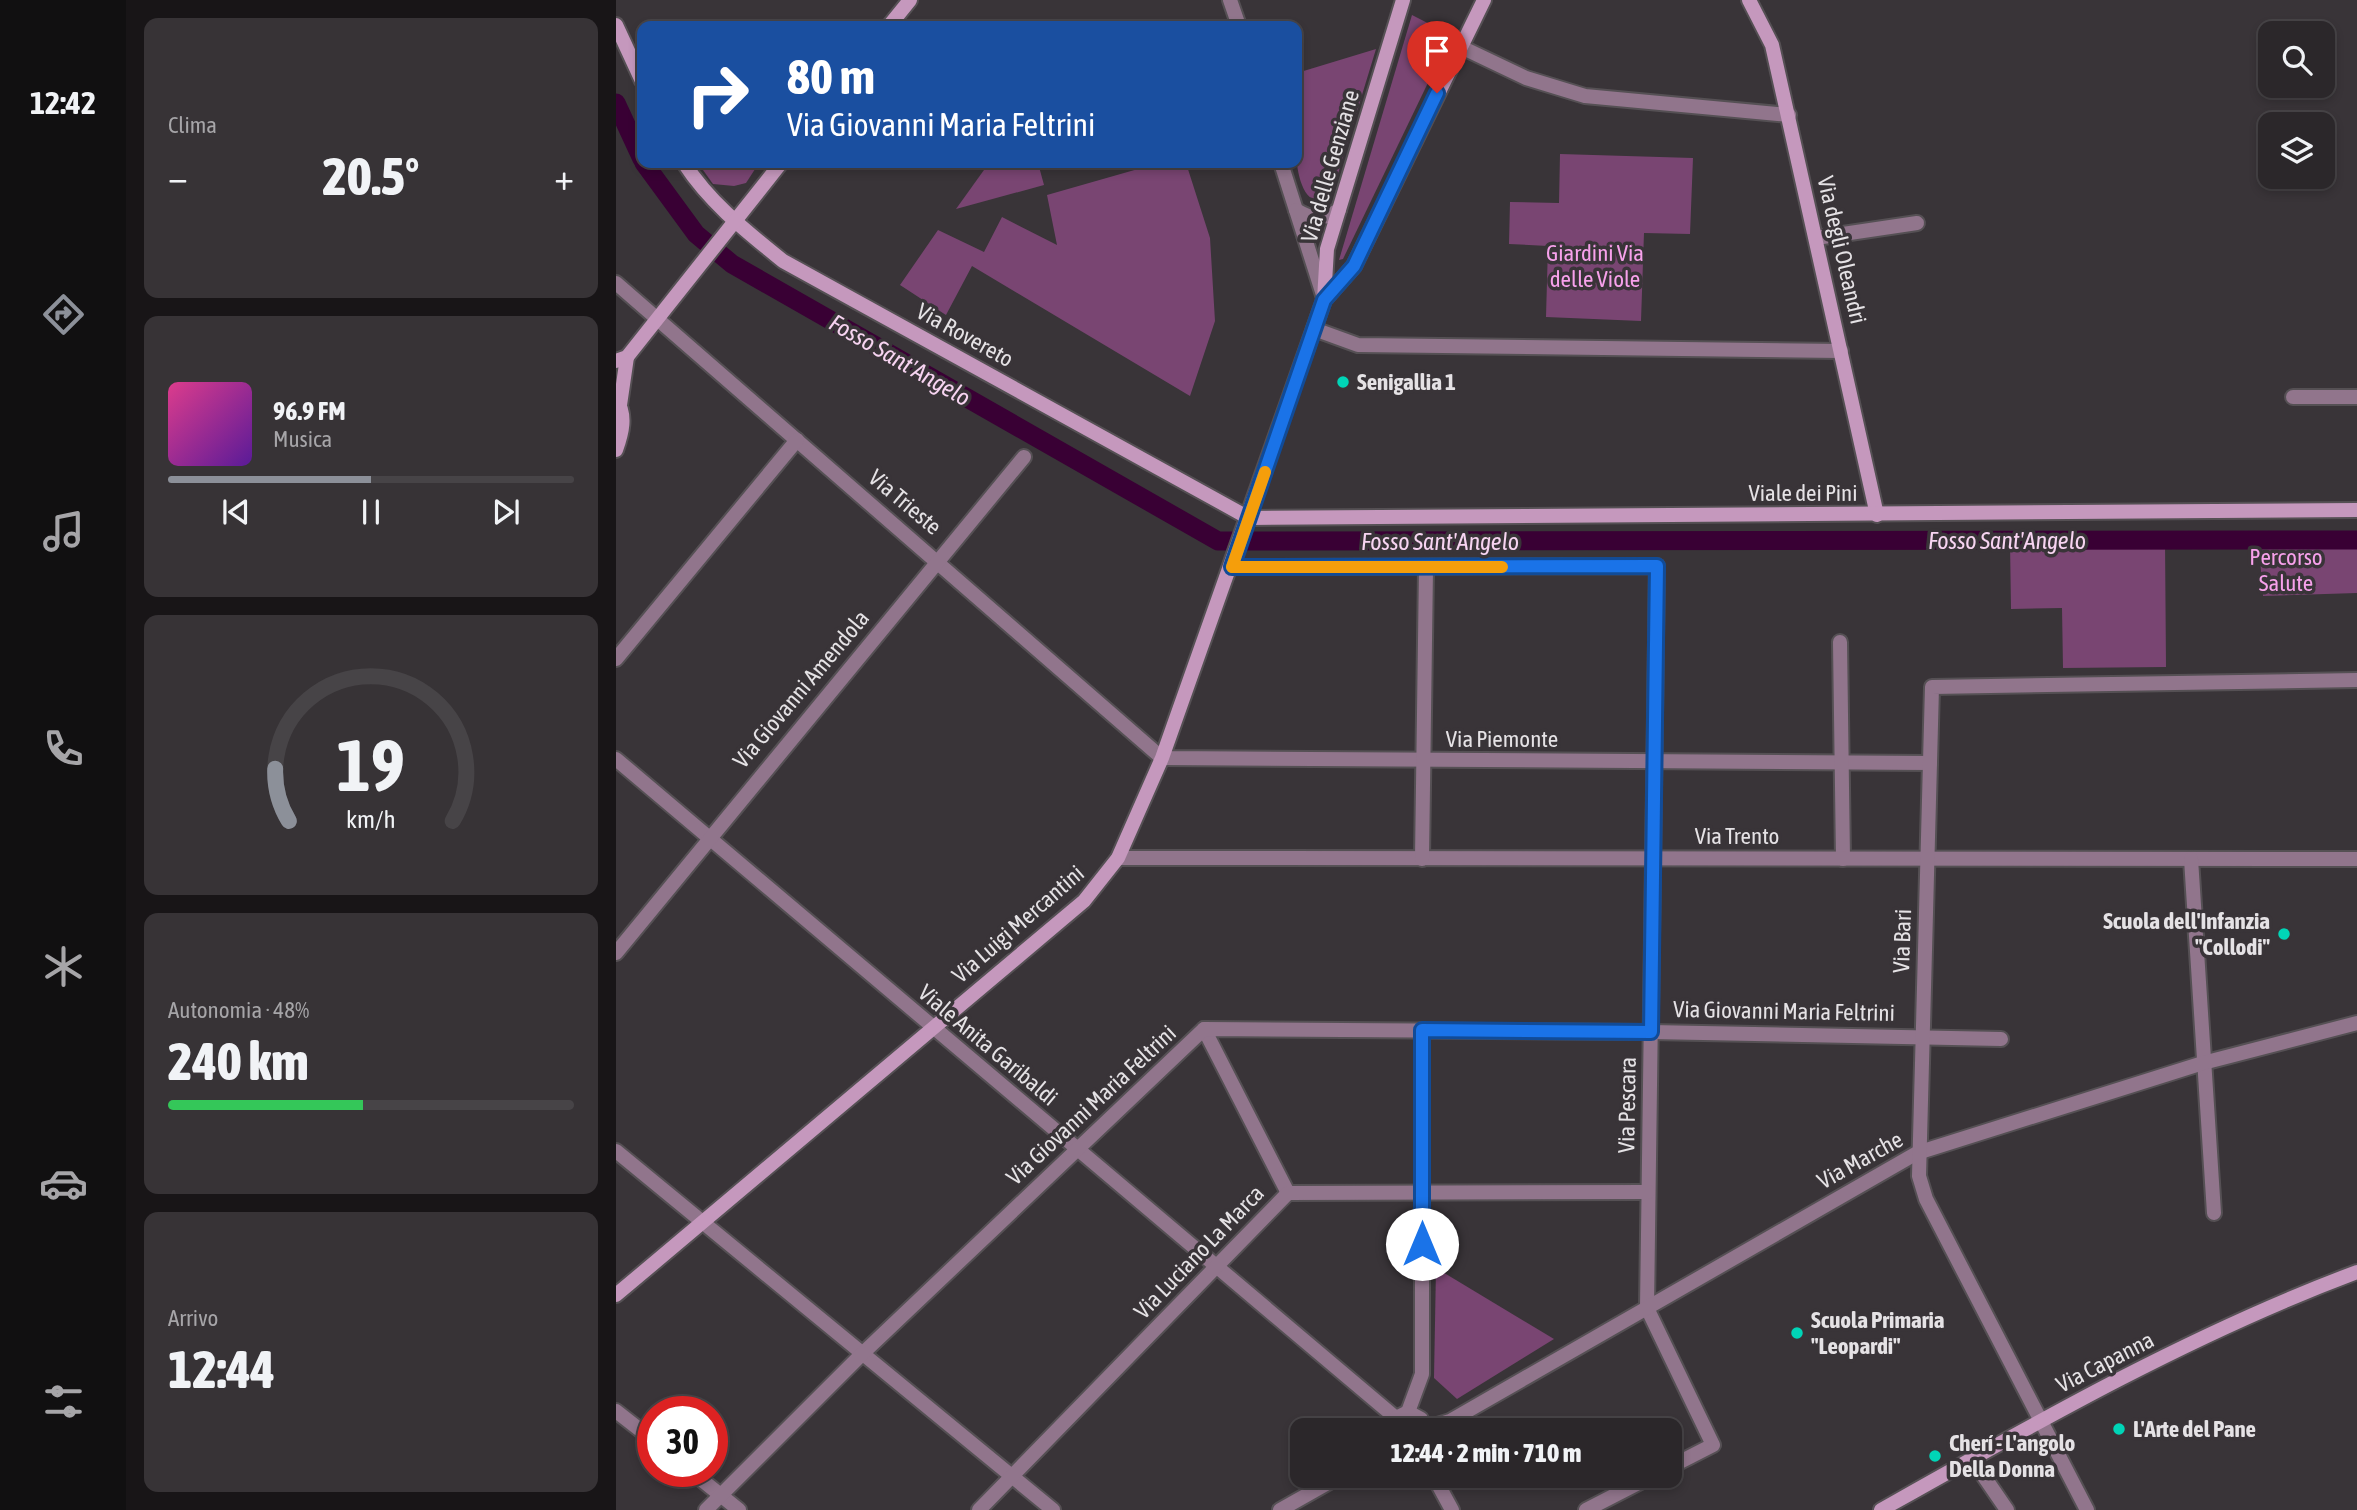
<!DOCTYPE html>
<html lang="it">
<head>
<meta charset="utf-8">
<style>
	body { margin:0; font-family:"Asap Condensed",sans-serif; background:#373336; color:#f1f3f6; height:100vh; display:flex; flex-direction:column; font-size:26px; white-space:nowrap }
	* { box-sizing:border-box; margin:0 }
	p { font-size:23px; color:#a6a5a8 }
	.icon { flex:none; width:38px; height:38px; fill:none; stroke:currentColor; stroke-width:2; stroke-linecap:round; stroke-linejoin:round }
	.map { position:relative; flex:1; overflow:hidden }
	.panel { display:flex; flex-direction:column; gap:18px; padding:18px; background:#181517; width:490px }
	.panel>* { flex:none }
	.banner { position:absolute; left:21px; top:21px; width:665px; height:147px; border-radius:14px; box-shadow:0 4px 10px #0003,0 0 0 2px #474447; background:#1a4fa0; color:#fff; overflow:hidden }
	.tools { position:absolute; left:1642px; top:21px; display:grid; gap:14px }
	.tools a { display:grid; place-items:center; width:77px; height:77px; border-radius:14px; background:#2b272a; box-shadow:0 4px 10px #0003,0 0 0 2px #474447; font-size:35px }
	.speed { position:absolute; left:21px; top:1396px; display:flex; gap:14px; font-size:35px; font-weight:700; text-align:center }
	.speed>* { display:grid; place-content:center; width:91px; height:91px; border-radius:50%; background:#2b272a; box-shadow:0 4px 10px #0003,0 0 0 2px #474447; line-height:1 }
	.speed .limit { border:10px solid #d22; background:#fff; color:#111 }
	.pin { position:absolute; display:grid; place-items:center; width:60px; height:60px; color:#fff; margin:-72px -30px; border-radius:50% 50% 50% 0; rotate:-45deg; box-shadow:0 0 7px #0007 }
	.pin .icon { rotate:45deg }
	.me { position:absolute; width:77px; margin:-38px; rotate:0deg; stroke-linejoin:round; filter:drop-shadow(0 0 5px #0008) }
	.turn { display:flex; align-items:center; gap:24px; height:147px; padding:0 35px; font-size:32px }
	.turn .icon { width:91px; height:91px; stroke-width:2.5 }
	.turn b { display:block; font-size:49px; line-height:60px }
	.big { font-size:52px; font-weight:800; line-height:1.1 }
	.panel .card { flex:1; display:flex; flex-direction:column; justify-content:center; gap:10px; min-width:0; padding:0 24px; border-radius:14px; background:#373336 }
	.panel .dial { align-items:center; gap:0 }
	.dial svg { height:182px; overflow:visible; fill:none; stroke:#474447; stroke-width:7; stroke-linecap:round; text-anchor:middle }
	.dial text { fill:#f1f3f6; stroke:none }
	.song { display:flex; align-items:center; gap:21px }
	.cover { width:84px; height:84px; border-radius:10px; background:linear-gradient(135deg,hsl(330 70% 55%),hsl(270 70% 35%)) }
	.played { height:7px; border-radius:4px; background:linear-gradient(90deg,#8c9099 50%,#474447 50%) }
	.keys { display:flex; justify-content:space-around; direction:ltr }
	.heat { display:flex; justify-content:space-between; align-items:center; font-size:38px; direction:ltr }
	.charge { height:10px; border-radius:5px; background:linear-gradient(90deg,#34c759 48%,#474447 0) }
	.trip { position:absolute; left:674px; top:1418px; width:392px; height:70px; border-radius:14px; background:#2b272a; box-shadow:0 4px 10px #0003,0 0 0 2px #474447; font-weight:800; line-height:70px; text-align:center }
	main { display:flex; flex:1; min-height:0 }
	.tab-bar { display:flex; flex-direction:column; width:126px; justify-content:space-around; align-items:center; background:#111011; color:#a6a5a8 }
	.tab-bar .icon { width:49px; height:49px }
	.tab-bar .selected { color:#8c9099 }
	.tab-bar b { font-size:32px; color:#f1f3f6 }
	.map>svg:first-child { display:block }
	.green { fill:#794572 }
	.lines { fill:none; stroke-linecap:round; stroke-linejoin:round }
	.canal { stroke:#390034; stroke-width:19 }
	.street-casing { stroke:#555054; stroke-width:18 }
	.secondary-casing { stroke:#555054; stroke-width:18 }
	.street { stroke:#91758c; stroke-width:14 }
	.secondary { stroke:#c598bd; stroke-width:14 }
	.route-casing { stroke:#114b97; stroke-width:18 }
	.route { stroke:#1a73e8; stroke-width:12 }
	.slow { stroke:#f59e0b; stroke-width:12 }
	.poi-dot { fill:#00d5b7; stroke:#393438; stroke-width:2.5 }
	.labels { text-anchor:middle; dominant-baseline:central; stroke-width:7; stroke-linejoin:round; paint-order:stroke }
	.street-label { font-size:23px; fill:#e5e2e5; stroke:#393438 }
	.park-label { font-size:23px; fill:#f7a1eb; stroke:#393438 }
	.poi-label { font-size:23px; font-weight:bold; fill:#e5e2e5; stroke:#393438; text-anchor:start }
	.water-label { font-size:24px; font-style:italic; fill:#f7d4f1; stroke:#393438 }
</style>
</head>
<body>
<main>
<nav class="tab-bar">
<b>12:42</b>
<svg class="icon selected" aria-label="directions" viewBox="0 0 24 24"><path d="M12 3l9 9-9 9-9-9zM9 14v-3h6M13 9l2 2-2 2"/></svg>
<svg class="icon" aria-label="music" viewBox="0 0 24 24"><path d="M9 18V5l10-2v13"/><circle cx="6" cy="18" r="3"/><circle cx="16" cy="16" r="3"/></svg>
<svg class="icon" aria-label="phone" viewBox="0 0 24 24"><path d="M5 4h4l2 5-3 2q2 4 5 5l2-3 5 2v4C11 20 4 13 5 4z"/></svg>
<svg class="icon" aria-label="climate" viewBox="0 0 24 24"><path d="M12 3v18M4 7l16 10M4 17L20 7"/></svg>
<svg class="icon" aria-label="car" viewBox="0 0 24 24"><path d="M5 17H2v-5l4-1 3-4h7l3 4 3 1v5h-3M9 17h6M6 11h13"/><circle cx="7" cy="17" r="2"/><circle cx="17" cy="17" r="2"/></svg>
<svg class="icon" aria-label="filters" viewBox="0 0 24 24"><path d="M4 7h16M4 17h16"/><circle cx="9" cy="7" r="2"/><circle cx="15" cy="17" r="2"/></svg>
</nav>
<section class="panel">
<div class="card"><p>Clima</p>
<div class="heat"><a>−</a><b class="big">20.5°</b><a>+</a></div>
</div>
<div class="card">
<div class="song"><i class="cover"></i><div><b>96.9 FM</b><p>Musica</p></div></div>
<div class="played"></div>
<div class="keys"><svg class="icon" aria-label="previous" viewBox="0 0 24 24"><path d="M18 5L8 12l10 7zM5 5v14"/></svg><svg class="icon" aria-label="pause" viewBox="0 0 24 24"><path d="M8 5v14M16 5v14"/></svg><svg class="icon" aria-label="next" viewBox="0 0 24 24"><path d="M6 5l10 7-10 7zM19 5v14"/></svg></div>
</div>
<div class="card dial"><svg viewBox="0 0 100 80">
<path d="M14 69A42 42 0 1 1 86 69"/>
<path d="M14 69A42 42 0 0 1 8 46" stroke="#8c9099"/>
<text x="50" y="56" font-size="32" font-weight="700">19</text>
<text x="50" y="72" font-size="11">km/h</text>
</svg></div>
<div class="card"><p>Autonomia · 48%</p><b class="big">240 km</b><div class="charge"></div></div>
<div class="card"><p>Arrivo</p><b class="big">12:44</b></div>
</section>
<div class="map">
<svg width="1741" height="1510" viewBox="0 0 1741 1510">
	<rect width="100%" height="100%" fill="#393438"/>
	<g class="green">
		<path d="M 796,15 L 835,35 L 727,259 L 723,260 Z"/>
		<path d="M 760,49 L 714,200 C 667,216 681,101 681,73 Z"/>
		<path d="M 944,154 L 1077,158 L 1074,234 L 1028,233 L 1025,321 L 930,317 L 932,246 L 893,244 L 894,202 L 943,203 Z"/>
		<path d="M 82,163 L 143,163 L 130,183 L 118,186 L 97,184 Z"/>
		<path d="M 373,163 L 422,163 L 428,185 L 340,209 Z"/>
		<path d="M 543,163 L 570,163 L 594,238 L 599,321 L 574,396 L 356,266 L 330,315 L 284,285 L 322,230 L 368,252 L 386,217 L 441,245 L 431,195 Z"/>
		<path d="M 1549,540 L 1550,667 L 1447,668 L 1446,608 L 1395,609 L 1394,542 Z"/>
		<path d="M 1643,546 L 1741,547 L 1741,593 L 1647,596 Z"/>
		<path d="M 820,1268 L 938,1339 L 841,1399 L 818,1378 Z"/>
	</g>
	<g class="lines">
		<g class="canal">
			<path d="M 0,103 L 26,159"/>
			<path d="M 28,163 L 80,234 L 116,264 L 602,541 L 1741,540"/>
		</g>
		<g class="street-casing">
			<g id="street">
				<path d="M 614,0 L 623,26"/>
				<path d="M 845,47 L 910,78 L 969,96 L 1173,115"/>
				<path d="M 665,163 L 708,298"/>
				<path d="M 680,210 C 697,220 705,221 723,210"/>
				<path d="M 1200,238 L 1301,223"/>
				<path d="M 0,283 L 546,758 L 1314,763"/>
				<path d="M 698,329 L 742,345 L 1225,351"/>
				<path d="M 1677,397 L 1741,397"/>
				<path d="M 616,567 L 1041,566 L 1031,1308 L 1097,1445 L 1054,1467"/>
				<path d="M 1224,642 L 1227,859"/>
				<path d="M 0,659 L 181,440"/>
				<path d="M 0,759 L 780,1418"/>
				<path d="M 502,858 L 1741,859"/>
				<path d="M 806,859 L 810,568"/>
				<path d="M 1575,859 L 1598,1213"/>
				<path d="M 0,953 L 408,457"/>
				<path d="M 588,1029 L 672,1193"/>
				<path d="M 0,1151 L 437,1510"/>
				<path d="M 0,1411 L 37,1440"/>
				<path d="M 792,1412 L 806,1374 L 806,1030"/>
				<path d="M 808,1429 L 834,1421 L 1301,1153 L 1587,1063 L 1741,1023"/>
				<path d="M 776,1430 L 780,1418 L 792,1412 L 805,1419 L 808,1430"/>
				<path d="M 1356,1459 L 1391,1510"/>
				<path d="M 76,1472 L 123,1510"/>
				<path d="M 817,1475 L 836,1510"/>
				<path d="M 90,1510 L 246,1354 L 588,1029 L 1035,1032 L 1385,1039"/>
				<path d="M 363,1510 L 672,1193 L 1032,1192"/>
				<path d="M 664,1510 L 726,1475"/>
				<path d="M 970,1510 L 1038,1475"/>
				<path d="M 1471,1510 L 1310,1199 L 1303,1176 L 1316,687 L 1741,680"/>
			</g>
		</g>
		<g class="secondary-casing">
			<g id="secondary">
				<path d="M 1133,0 L 1156,45 L 1261,515"/>
				<path d="M 0,25 L 26,81"/>
				<path d="M 273,26 L 294,0"/>
				<path d="M 68,163 C 94,203 130,231 167,261 L 633,518 L 1741,510"/>
				<path d="M 708,300 L 738,266 L 868,0"/>
				<path d="M 0,361 L 11,357 L 165,163"/>
				<path d="M 0,399 C 11,415 6,433 0,450"/>
				<path d="M 4,405 L 11,357"/>
				<path d="M 0,1295 L 468,901 L 502,858 L 546,758 L 708,300 L 711,249 L 787,0"/>
				<path d="M 1265,1510 C 1419,1423 1575,1334 1741,1272"/>
			</g>
		</g>
		<use href="#street" class="street"/>
		<use href="#secondary" class="secondary"/>
	</g>
	<g class="lines">
		<g class="route-casing">
			<path id="route" d="M 806,1244 L 806,1030 L 1035,1032 L 1041,566 L 616,567 L 708,300 L 738,266 L 821,93"/>
		</g>
		<use href="#route" class="route"/>
		<path class="slow" d="M 649,472 L 616,567 L 886,567"/>
	</g>
	<g class="poi-dot">
		<circle cx="727" cy="382" r="7"/>
		<circle cx="1668" cy="934" r="7"/>
		<circle cx="1181" cy="1333" r="7"/>
		<circle cx="1503" cy="1429" r="7"/>
		<circle cx="1319" cy="1456" r="7"/>
	</g>
	<g class="labels">
		<g class="street-label">
			<text transform="translate(714 166) rotate(-74)">Via delle Genziane</text>
			<text transform="translate(1226 250) rotate(77)">Via degli Oleandri</text>
			<text transform="translate(349 335) rotate(29)">Via Rovereto</text>
			<text x="1187" y="493">Viale dei Pini</text>
			<text transform="translate(289 502) rotate(40)">Via Trieste</text>
			<text transform="translate(185 689) rotate(-50)">Via Giovanni Amendola</text>
			<text x="886" y="739">Via Piemonte</text>
			<text x="1121" y="836">Via Trento</text>
			<text transform="translate(402 924) rotate(-41)">Via Luigi Mercantini</text>
			<text transform="translate(1286 941) rotate(-88)">Via Bari</text>
			<text transform="translate(1168 1011) rotate(1)">Via Giovanni Maria Feltrini</text>
			<text transform="translate(372 1045) rotate(40)">Viale Anita Garibaldi</text>
			<text transform="translate(475 1105) rotate(-43)">Via Giovanni Maria Feltrini</text>
			<text transform="translate(1011 1105) rotate(-89)">Via Pescara</text>
			<text transform="translate(1244 1160) rotate(-29)">Via Marche</text>
			<text transform="translate(583 1252) rotate(-46)">Via Luciano La Marca</text>
			<text transform="translate(1489 1362) rotate(-27)">Via Capanna</text>
		</g>
		<g class="park-label">
			<text x="979" y="253">Giardini Via<tspan x="979" dy="26">delle Viole</tspan></text>
			<text x="1670" y="557">Percorso<tspan x="1670" dy="26">Salute</tspan></text>
		</g>
		<g class="poi-label">
			<text x="741" y="382">Senigallia 1</text>
			<text x="1654" y="921" text-anchor="end">Scuola dell'Infanzia<tspan x="1654" dy="26">"Collodi"</tspan></text>
			<text x="1195" y="1320">Scuola Primaria<tspan x="1195" dy="26">"Leopardi"</tspan></text>
			<text x="1517" y="1429">L'Arte del Pane</text>
			<text x="1333" y="1443">Cherí - L'angolo<tspan x="1333" dy="26">Della Donna</tspan></text>
		</g>
		<g class="water-label">
			<text transform="translate(284 360) rotate(30)">Fosso Sant'Angelo</text>
			<text x="1391" y="540">Fosso Sant'Angelo</text>
			<text x="824" y="541">Fosso Sant'Angelo</text>
		</g>
	</g>
</svg>
<div class="tools">
<a><svg class="icon" aria-label="search" viewBox="0 0 24 24"><circle cx="10" cy="10" r="6"/><path d="M15 15l6 6"/></svg></a>
<a><svg class="icon" aria-label="layers" viewBox="0 0 24 24"><path d="M12 4l9 5-9 5-9-5zM3 14l9 5 9-5"/></svg></a>
</div>
<div class="speed"><div class="limit">30</div></div>
<div class="pin" style="left:821px;top:93px;background:#d93025"><svg class="icon" aria-label="arrive" viewBox="0 0 24 24"><path d="M6 21V4h12l-3 4 3 4H6"/></svg></div>
<svg class="me" style="left:806px;top:1244px" viewBox="-20 -20 40 40"><circle r="19" fill="#fff"/><path d="M0-13L10 11 0 6-10 11z" fill="#1a73e8"/></svg>
<div class="trip">12:44 · 2 min · 710 m</div>
<div class="banner">
<div class="turn"><svg class="icon" aria-label="right" viewBox="0 0 24 24"><path d="M7 20v-9h11M14 6l5 5-5 5"/></svg><div><b>80 m</b>Via Giovanni Maria Feltrini</div></div>
</div>
</div>
</main>
</body>
</html>
